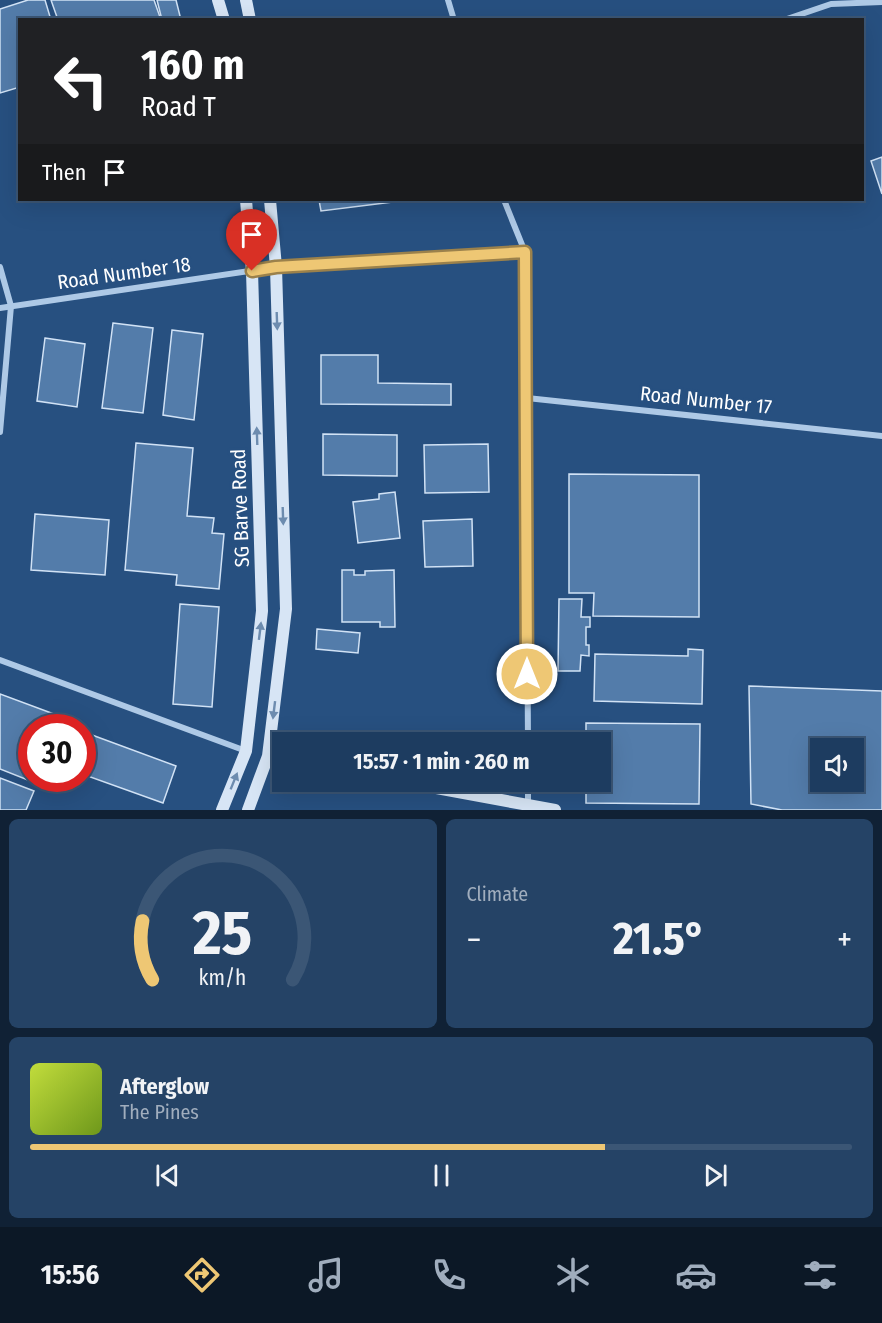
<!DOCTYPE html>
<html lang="en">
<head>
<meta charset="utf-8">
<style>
	body { margin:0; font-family:"Fira Sans Condensed",sans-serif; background:#254366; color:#f1f3f6; height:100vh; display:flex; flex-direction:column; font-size:22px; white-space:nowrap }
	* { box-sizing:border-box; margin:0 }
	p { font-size:20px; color:#a0adbd }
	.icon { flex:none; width:33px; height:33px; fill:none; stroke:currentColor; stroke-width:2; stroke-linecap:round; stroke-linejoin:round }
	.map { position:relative; height:810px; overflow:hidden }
	.sheet { display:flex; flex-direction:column; gap:9px; padding:9px; background:#102135; flex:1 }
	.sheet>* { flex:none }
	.guide { position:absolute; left:18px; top:18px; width:846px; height:183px; border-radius:0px; box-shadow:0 6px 24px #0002,0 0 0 2px #3b5675; background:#202124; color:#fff; overflow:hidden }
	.controls { position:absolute; left:810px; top:738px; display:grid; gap:12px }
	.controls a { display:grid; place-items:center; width:54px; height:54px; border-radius:0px; background:#1d3c60; box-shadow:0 6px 24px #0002,0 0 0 2px #3b5675; font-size:30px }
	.speed { position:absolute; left:18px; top:714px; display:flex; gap:12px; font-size:30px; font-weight:700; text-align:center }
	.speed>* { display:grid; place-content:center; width:78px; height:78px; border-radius:50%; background:#1d3c60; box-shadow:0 6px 24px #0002,0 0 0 2px #3b5675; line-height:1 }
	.speed .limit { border:9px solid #d22; background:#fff; color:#111 }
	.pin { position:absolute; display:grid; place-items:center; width:51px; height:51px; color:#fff; margin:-62px -26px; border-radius:50% 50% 50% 0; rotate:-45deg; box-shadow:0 0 6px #0007 }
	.pin .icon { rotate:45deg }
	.me { position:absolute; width:66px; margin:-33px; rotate:0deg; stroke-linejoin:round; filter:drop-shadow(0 0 4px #0008) }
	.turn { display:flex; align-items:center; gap:21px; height:126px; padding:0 24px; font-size:27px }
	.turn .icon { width:78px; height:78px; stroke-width:2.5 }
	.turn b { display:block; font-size:42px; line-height:51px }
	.then { display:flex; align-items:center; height:57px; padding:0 24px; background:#0003; gap:12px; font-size:22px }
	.big { font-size:45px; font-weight:700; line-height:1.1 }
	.sheet .tile { flex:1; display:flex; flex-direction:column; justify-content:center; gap:9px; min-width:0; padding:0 21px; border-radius:9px; background:#254366 }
	.sheet .dial { align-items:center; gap:0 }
	.dial svg { height:156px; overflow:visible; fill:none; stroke:#3b5675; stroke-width:7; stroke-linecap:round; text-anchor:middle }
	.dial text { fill:#f1f3f6; stroke:none }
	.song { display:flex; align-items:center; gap:18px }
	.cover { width:72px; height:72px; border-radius:9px; background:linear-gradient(135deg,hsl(70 70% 55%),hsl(80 70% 35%)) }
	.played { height:6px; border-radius:3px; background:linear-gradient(90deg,#eec774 70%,#3b5675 70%) }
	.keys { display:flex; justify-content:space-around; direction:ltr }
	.heat { display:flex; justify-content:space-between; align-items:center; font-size:33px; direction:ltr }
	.sheet .tiles { flex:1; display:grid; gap:9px; grid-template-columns:1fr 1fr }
	.tile:last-child { grid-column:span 2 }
	.trip { position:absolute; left:272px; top:732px; width:339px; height:60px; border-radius:0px; background:#1d3c60; box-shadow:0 6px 24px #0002,0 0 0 2px #3b5675; font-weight:700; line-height:60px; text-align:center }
	.menu { display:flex; height:96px; justify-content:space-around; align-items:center; background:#0c1826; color:#a0adbd }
	.menu .icon { width:42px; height:42px }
	.menu .selected { color:#eec774 }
	.menu b { font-size:27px; color:#f1f3f6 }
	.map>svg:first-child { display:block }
	.building { fill:#537caa; stroke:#d1e2f5; stroke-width:1.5; fill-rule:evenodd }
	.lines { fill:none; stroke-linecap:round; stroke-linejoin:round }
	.street { stroke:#aec9e6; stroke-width:6 }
	.secondary { stroke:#d7e5f5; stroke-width:12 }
	.oneway { fill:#6d8caf }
	.route-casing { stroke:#9b814b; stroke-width:15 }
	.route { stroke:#eec774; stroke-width:10 }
	.labels { text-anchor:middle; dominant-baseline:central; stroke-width:6; stroke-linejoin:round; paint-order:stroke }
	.street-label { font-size:20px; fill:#fff; stroke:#275080 }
</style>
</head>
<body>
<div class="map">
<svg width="882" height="810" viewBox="0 0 882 810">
	<rect width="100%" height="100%" fill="#275080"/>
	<g class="building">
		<path d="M 28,0 L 45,0 L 51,20 L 20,20 L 20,87 L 0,93 L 0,9 Z"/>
		<path d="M 51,0 L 154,0 L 161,20 L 58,20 Z"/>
		<path d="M 157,0 L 176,0 L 181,20 L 162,20 Z"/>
		<path d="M 882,157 L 882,194 L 871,161 Z"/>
		<path d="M 319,200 L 409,200 L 321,211 Z"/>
		<path d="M 113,323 L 153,328 L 143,413 L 102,408 Z"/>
		<path d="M 172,330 L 203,334 L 194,420 L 163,415 Z"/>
		<path d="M 45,338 L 85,344 L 77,407 L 37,401 Z"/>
		<path d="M 321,355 L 378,355 L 378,383 L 451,384 L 451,405 L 321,404 Z"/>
		<path d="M 323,434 L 397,435 L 397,476 L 323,475 Z"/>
		<path d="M 136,443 L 193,448 L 187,516 L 214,518 L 212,533 L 224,534 L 219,589 L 176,585 L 177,575 L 125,570 Z"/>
		<path d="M 488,444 L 489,492 L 425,493 L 424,445 Z"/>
		<path d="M 569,474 L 699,475 L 699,617 L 593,616 L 594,593 L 569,593 Z"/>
		<path d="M 395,492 L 400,538 L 358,543 L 353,502 L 379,499 L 379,494 Z"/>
		<path d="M 35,514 L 109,520 L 105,575 L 31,570 Z"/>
		<path d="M 472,519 L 473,566 L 425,567 L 423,521 Z"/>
		<path d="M 342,570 L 354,570 L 354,575 L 365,575 L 365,571 L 394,570 L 395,627 L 380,627 L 380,622 L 342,622 Z"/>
		<path d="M 559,599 L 582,599 L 581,617 L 590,617 L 590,627 L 586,627 L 586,645 L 589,645 L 589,656 L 581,655 L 580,671 L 558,671 Z"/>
		<path d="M 180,604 L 219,607 L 212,707 L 173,704 Z"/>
		<path d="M 317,629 L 360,633 L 358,653 L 316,649 Z"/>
		<path d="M 688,649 L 703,650 L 702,704 L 594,701 L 595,654 L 688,656 Z"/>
		<path d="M 749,686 L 882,691 L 882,810 L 782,810 L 751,804 ZM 820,748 L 854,748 L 854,782 L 820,782 Z"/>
		<path d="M 0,694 L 62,717 L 58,728 L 32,728 L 32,778 L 40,778 L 38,784 L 0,769 Z"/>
		<path d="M 586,723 L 700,724 L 699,804 L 586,803 L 586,782 L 600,782 L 600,742 L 586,742 Z"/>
		<path d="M 92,735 L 176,766 L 163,803 L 82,774 L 82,762 Z"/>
		<path d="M 0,778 L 34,791 L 26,810 L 0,810 Z"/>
	</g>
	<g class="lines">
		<g class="street">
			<path d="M 448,0 L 454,20"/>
			<path d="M 784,20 L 831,4 L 882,2"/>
			<path d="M 504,200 L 525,252"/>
			<path d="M 0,267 L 11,306 L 0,432"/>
			<path d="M 0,308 L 276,267 L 525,252 L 528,742"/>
			<path d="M 527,398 L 882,436"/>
			<path d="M 0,660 L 246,751"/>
			<path d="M 528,782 L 528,805"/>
		</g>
		<g class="secondary">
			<path d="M 218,0 L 224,20"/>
			<path d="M 246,0 L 250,20"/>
			<path d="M 404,782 L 555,810"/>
			<path d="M 222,810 L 246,751 L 262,611 L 252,271 L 246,200"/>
			<path d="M 248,810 L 268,756 L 286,609 L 276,267 L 270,200"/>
		</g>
	</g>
	<defs><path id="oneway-solid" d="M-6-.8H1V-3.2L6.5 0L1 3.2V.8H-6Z" transform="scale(1.5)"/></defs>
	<g class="oneway">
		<use href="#oneway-solid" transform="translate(277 321) rotate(88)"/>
		<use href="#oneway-solid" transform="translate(257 436) rotate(-92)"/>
		<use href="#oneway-solid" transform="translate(283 516) rotate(88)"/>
		<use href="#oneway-solid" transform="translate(260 631) rotate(-83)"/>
		<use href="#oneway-solid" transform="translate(274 710) rotate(97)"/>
		<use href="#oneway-solid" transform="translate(234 781) rotate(-68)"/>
	</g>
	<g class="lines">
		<g class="route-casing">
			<path id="route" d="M 252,271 L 276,267 L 525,252 L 527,674"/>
		</g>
		<use href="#route" class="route"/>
	</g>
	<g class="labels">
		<g class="street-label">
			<text transform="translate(124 273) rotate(-8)">Road Number 18</text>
			<text transform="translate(706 400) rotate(6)">Road Number 17</text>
			<text transform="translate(240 508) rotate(-92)">SG Barve Road</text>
		</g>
	</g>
</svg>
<div class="controls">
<a><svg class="icon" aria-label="sound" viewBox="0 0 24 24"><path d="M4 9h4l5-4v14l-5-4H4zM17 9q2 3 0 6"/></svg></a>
</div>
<div class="speed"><div class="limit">30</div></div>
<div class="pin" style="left:252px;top:271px;background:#d93025"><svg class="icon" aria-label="arrive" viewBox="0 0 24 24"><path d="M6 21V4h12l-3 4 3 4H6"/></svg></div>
<svg class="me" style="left:527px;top:674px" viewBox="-20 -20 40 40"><circle r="17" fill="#eec774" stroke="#fff" stroke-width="3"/><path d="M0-11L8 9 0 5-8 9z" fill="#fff"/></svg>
<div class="trip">15:57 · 1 min · 260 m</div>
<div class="guide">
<div class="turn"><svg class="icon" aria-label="left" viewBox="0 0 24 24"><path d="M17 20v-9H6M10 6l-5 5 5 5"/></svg><div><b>160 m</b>Road T</div></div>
<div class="then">Then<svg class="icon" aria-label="arrive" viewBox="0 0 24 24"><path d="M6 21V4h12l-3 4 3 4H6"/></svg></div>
</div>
</div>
<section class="sheet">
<div class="tiles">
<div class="tile dial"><svg viewBox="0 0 100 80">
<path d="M14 69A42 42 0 1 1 86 69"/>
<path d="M14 69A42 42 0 0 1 9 39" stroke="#eec774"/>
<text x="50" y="56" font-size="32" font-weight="700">25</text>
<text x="50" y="72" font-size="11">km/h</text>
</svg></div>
<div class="tile"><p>Climate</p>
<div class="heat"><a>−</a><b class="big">21.5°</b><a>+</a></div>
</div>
<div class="tile">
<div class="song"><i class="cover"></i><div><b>Afterglow</b><p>The Pines</p></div></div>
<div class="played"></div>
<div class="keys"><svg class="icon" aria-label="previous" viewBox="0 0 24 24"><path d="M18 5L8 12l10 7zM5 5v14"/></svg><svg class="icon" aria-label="pause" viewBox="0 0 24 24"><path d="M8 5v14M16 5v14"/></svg><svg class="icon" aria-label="next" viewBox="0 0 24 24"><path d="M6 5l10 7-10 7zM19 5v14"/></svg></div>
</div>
</div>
</section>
<nav class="menu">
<b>15:56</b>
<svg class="icon selected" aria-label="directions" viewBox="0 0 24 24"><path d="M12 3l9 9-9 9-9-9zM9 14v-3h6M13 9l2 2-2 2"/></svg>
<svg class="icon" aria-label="music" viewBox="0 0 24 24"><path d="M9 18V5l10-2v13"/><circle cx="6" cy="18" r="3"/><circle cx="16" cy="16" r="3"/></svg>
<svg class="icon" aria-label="phone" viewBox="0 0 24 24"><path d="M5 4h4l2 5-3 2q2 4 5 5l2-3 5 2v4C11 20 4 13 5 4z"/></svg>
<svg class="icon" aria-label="climate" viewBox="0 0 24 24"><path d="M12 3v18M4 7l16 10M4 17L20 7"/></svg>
<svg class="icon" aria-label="car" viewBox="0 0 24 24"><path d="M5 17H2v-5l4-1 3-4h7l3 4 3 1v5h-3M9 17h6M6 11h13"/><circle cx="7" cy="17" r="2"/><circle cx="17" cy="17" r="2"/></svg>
<svg class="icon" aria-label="filters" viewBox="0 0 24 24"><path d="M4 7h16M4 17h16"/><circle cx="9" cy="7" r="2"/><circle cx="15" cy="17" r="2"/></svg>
</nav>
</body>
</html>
